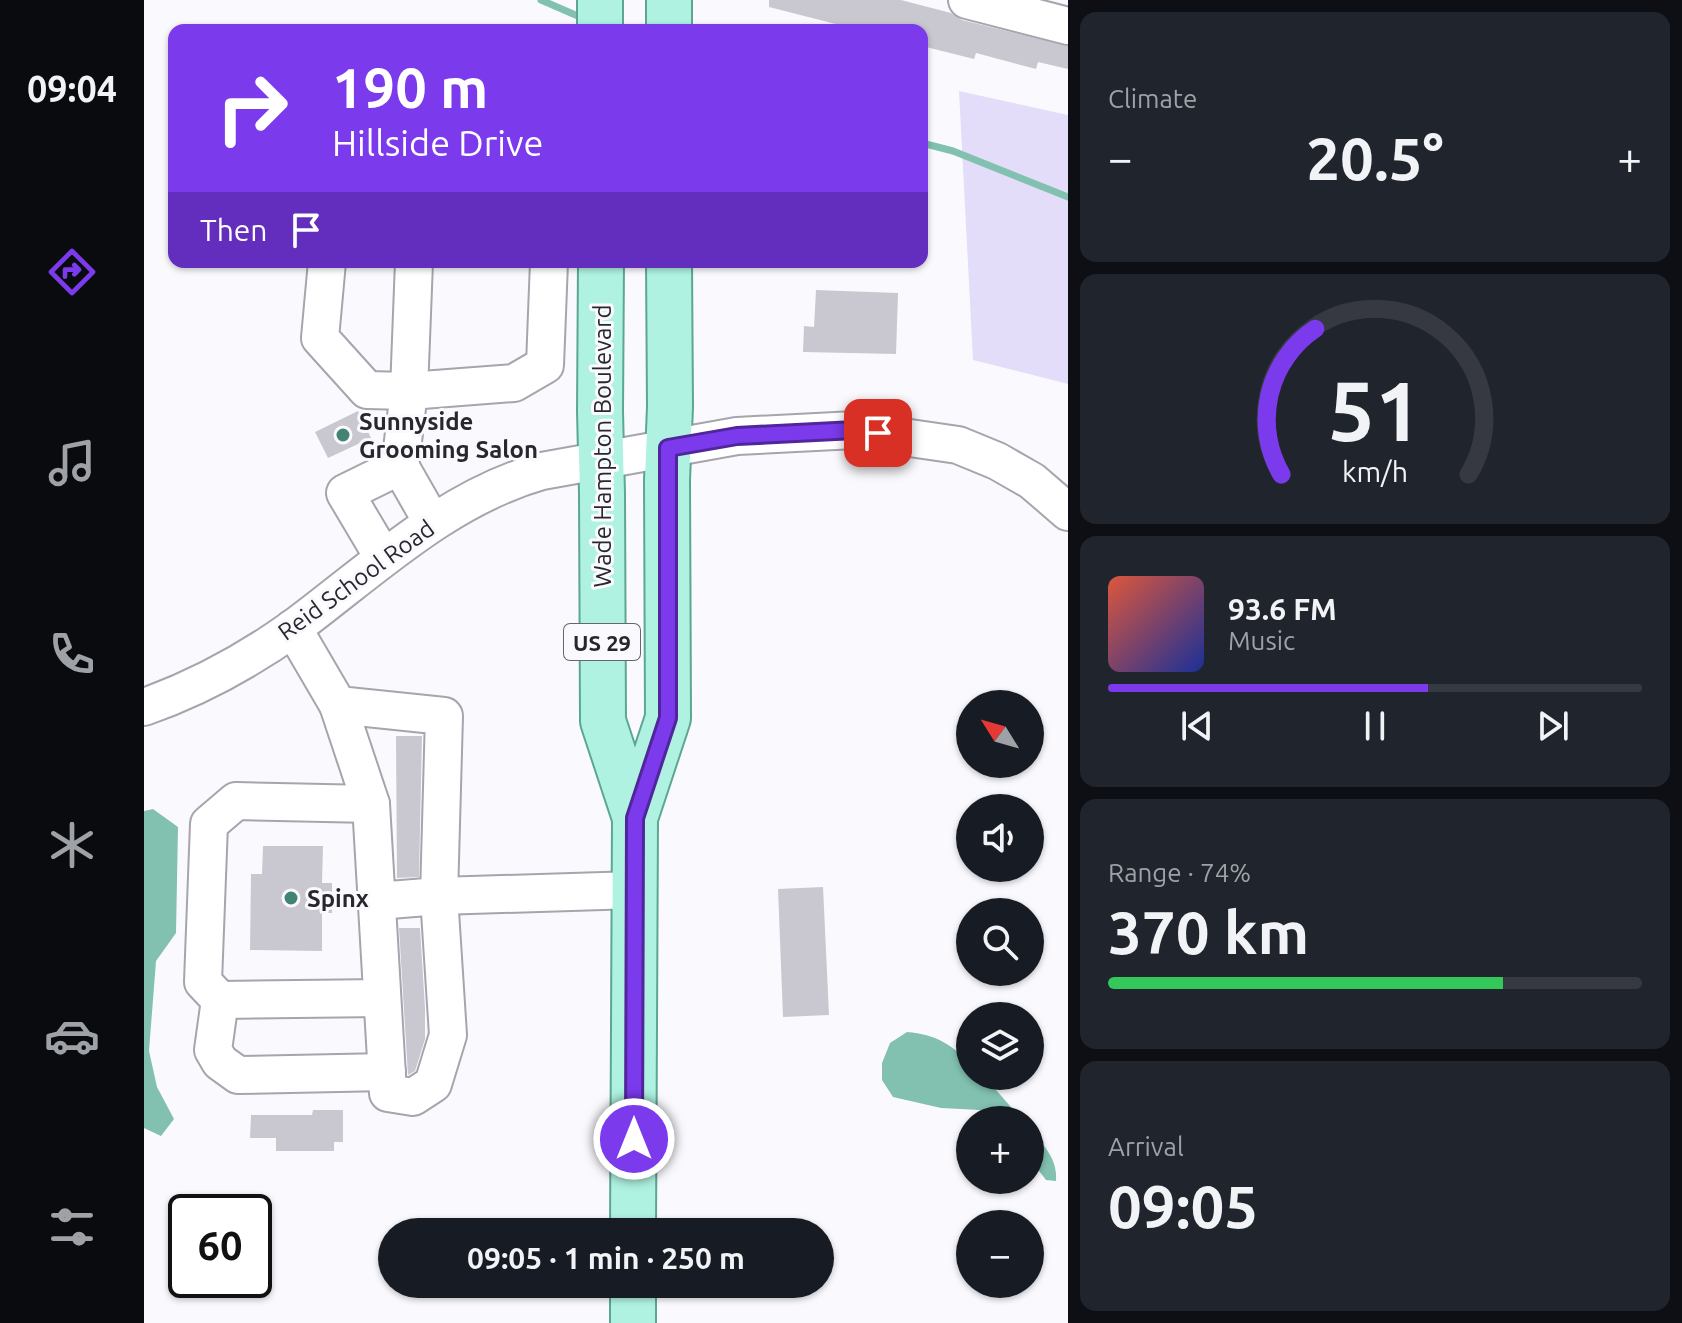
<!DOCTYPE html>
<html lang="en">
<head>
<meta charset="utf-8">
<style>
	body { margin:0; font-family:Ubuntu,sans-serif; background:#20242c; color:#f1f3f6; height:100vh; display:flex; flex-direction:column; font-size:30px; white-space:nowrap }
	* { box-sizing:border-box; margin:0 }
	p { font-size:26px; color:#9ea1a6 }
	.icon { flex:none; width:44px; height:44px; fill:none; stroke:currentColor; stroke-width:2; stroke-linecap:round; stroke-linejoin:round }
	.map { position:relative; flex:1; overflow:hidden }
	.details { display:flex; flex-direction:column; gap:12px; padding:12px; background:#0d0f14; width:614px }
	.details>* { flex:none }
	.banner { position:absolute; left:24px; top:24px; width:760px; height:244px; border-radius:16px; box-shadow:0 2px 6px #0004; background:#7c3aed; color:#fff; overflow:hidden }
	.needle { width:52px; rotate:307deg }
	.controls { position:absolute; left:812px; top:690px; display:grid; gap:16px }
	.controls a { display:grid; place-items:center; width:88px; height:88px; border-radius:50%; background:#171b24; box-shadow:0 2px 6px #0004; font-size:40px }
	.speed { position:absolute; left:24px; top:1194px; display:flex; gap:16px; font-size:40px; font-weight:700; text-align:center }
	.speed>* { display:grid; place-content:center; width:104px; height:104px; border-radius:50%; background:#171b24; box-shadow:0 2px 6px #0004; line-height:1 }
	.speed .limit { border:4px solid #111; border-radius:12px; background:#fff; color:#111 }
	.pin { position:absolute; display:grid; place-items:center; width:68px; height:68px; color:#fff; margin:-34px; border-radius:16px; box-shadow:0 4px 12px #0006 }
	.me { position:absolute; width:88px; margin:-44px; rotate:0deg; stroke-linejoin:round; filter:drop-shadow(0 0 6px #0008) }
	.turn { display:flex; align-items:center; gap:28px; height:168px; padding:0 32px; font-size:36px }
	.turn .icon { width:104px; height:104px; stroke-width:2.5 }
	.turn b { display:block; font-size:56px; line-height:68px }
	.then { display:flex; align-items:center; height:76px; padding:0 32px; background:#0003; gap:16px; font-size:30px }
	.big { font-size:60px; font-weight:700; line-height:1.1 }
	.details .tile { flex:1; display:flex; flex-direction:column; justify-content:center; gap:12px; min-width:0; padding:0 28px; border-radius:16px; background:#20242c }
	.details .dial { align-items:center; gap:0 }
	.dial svg { height:208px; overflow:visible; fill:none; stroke:#363941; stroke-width:7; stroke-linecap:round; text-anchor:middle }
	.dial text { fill:#f1f3f6; stroke:none }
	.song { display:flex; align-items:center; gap:24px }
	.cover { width:96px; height:96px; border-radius:12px; background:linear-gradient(135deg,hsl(10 70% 55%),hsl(230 70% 35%)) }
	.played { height:8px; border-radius:4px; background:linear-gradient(90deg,#7c3aed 60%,#363941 60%) }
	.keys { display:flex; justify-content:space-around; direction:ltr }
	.heat { display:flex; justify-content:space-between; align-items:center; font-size:44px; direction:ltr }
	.charge { height:12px; border-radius:6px; background:linear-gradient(90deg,#34c759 74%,#363941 0) }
	.trip { position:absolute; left:234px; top:1218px; width:456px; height:80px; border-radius:40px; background:#171b24; box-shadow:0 2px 6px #0004; font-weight:700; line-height:80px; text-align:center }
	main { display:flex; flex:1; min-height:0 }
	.menu { display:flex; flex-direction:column; width:144px; justify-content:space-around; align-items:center; background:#090b0e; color:#9ea1a6 }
	.menu .icon { width:56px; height:56px }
	.menu .selected { color:#7c3aed }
	.menu b { font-size:36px; color:#f1f3f6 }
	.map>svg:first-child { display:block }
	.green { fill:#e3ddf9 }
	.water { fill:#82c1af }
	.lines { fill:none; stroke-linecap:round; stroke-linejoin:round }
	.stream { stroke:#82c1af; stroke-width:7 }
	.building { fill:#c9c7d0 }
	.minor-casing { stroke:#a6a4ad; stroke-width:40 }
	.major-casing { stroke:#5da694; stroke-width:48 }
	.minor { stroke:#fff; stroke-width:36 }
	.major { stroke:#aff2e1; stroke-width:44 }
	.route-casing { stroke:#51269a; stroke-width:20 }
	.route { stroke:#7c3aed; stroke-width:14 }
	.poi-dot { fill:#438372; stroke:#fafafe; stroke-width:3 }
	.labels { text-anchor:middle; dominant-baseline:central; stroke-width:6; stroke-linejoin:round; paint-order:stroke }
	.shield { fill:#fafafe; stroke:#67666a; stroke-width:2 }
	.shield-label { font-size:22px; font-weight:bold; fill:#28272b }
	.poi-label { font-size:24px; font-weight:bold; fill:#28272b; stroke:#fafafe; text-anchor:start }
	.street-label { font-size:24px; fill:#28272b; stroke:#fafafe }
</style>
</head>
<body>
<main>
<nav class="menu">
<b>09:04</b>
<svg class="icon selected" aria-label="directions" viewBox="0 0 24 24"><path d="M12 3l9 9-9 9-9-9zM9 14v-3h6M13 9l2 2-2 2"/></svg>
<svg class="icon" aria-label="music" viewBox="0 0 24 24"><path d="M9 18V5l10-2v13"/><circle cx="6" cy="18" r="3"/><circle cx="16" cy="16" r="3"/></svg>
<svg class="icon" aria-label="phone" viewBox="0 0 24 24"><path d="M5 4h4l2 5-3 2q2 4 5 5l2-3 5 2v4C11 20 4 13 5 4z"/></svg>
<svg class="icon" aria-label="climate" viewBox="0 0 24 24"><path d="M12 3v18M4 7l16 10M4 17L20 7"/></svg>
<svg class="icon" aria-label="car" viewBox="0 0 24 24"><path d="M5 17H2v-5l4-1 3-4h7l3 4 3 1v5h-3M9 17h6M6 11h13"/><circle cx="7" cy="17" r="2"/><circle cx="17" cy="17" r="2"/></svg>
<svg class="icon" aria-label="filters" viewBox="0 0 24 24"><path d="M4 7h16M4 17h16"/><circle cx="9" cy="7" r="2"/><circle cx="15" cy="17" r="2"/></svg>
</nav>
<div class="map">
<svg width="924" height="1323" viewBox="0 0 924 1323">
	<rect width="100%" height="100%" fill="#fafafe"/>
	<path class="green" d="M 815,91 L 924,115 L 924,384 L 829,360 Z"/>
	<g class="water">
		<path d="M 9,809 L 34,827 L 32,933 L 12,961 L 5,1051 L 13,1087 L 30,1119 L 17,1136 L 0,1128 L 0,811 Z"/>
		<path d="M 763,1032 C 793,1035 804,1043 826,1062 L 826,1076 L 840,1076 L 878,1120 L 854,1120 L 836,1110 L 797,1108 L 749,1097 L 738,1080 L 738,1063 L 746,1043 Z"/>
		<path d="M 886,1129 C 899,1144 914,1159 912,1181 L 902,1180 L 886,1159 Z"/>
	</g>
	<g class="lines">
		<g class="stream">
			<path d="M 397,0 L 443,20"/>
			<path d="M 778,143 L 809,151 L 924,197"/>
		</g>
	</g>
	<g class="building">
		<path d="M 625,0 L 757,0 L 807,13 L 818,20 L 924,46 L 924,69 L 894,62 L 892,69 L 832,53 L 830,59 L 778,46 L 778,30 L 715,30 L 625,7 Z"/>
		<path d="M 672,290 L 754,293 L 752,354 L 659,352 L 660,326 L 670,327 Z"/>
		<path d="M 214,411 L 227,438 L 184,458 L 171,432 Z"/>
		<path d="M 252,736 L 278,736 L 275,877 L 253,878 Z"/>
		<path d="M 119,846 L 179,846 L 178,883 L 188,883 L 188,913 L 178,913 L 178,951 L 106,950 L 107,874 L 118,874 Z"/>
		<path d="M 679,887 L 685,1015 L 639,1017 L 634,889 Z"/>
		<path d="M 255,928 L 276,928 L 281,1008 L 281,1039 L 271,1071 L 264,1075 Z"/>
		<path d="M 169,1110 L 199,1110 L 199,1142 L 190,1142 L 190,1151 L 132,1151 L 132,1138 L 106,1138 L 107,1115 L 168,1115 Z"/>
	</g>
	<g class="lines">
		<g class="minor-casing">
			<g id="minor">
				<path d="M 823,0 L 924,26"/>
				<path d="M 183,262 L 176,338 L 223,390 L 265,391 L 370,383 L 401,365 L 405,262"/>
				<path d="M 256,466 L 265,391 L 270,262"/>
				<path d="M 239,557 L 201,493 L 256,466 L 288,522"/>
				<path d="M 149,628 L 194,705 L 300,716 L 295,896 L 491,890"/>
				<path d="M 194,705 L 227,804 L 244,1093 L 269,1097 L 289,1084 L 304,1035 L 295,896 L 233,901"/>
				<path d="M 0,707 C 54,688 105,660 151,627 C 229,569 302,498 398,471 L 593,436 L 711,430 L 814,445 L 853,461 L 888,481 L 924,512"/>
				<path d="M 227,804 L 92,801 L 65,824 L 59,982 L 76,1000 L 238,998"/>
				<path d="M 76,1000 L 69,1050 L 76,1062 L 94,1075 L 243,1072"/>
			</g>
		</g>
		<g class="major-casing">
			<g id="major">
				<path d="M 456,0 L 456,30"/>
				<path d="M 525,0 L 525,30"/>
				<path d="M 457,262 L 456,411 L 458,494 L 459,721 L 491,818"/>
				<path d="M 489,1232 L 491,818 L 524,718 L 523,480 L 526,407 L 525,262"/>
				<path d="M 489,1323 L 489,1284"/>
			</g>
		</g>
		<use href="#minor" class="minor"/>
		<use href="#major" class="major"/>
	</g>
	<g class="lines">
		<g class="route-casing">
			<path id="route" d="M 490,1139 L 491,818 L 524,718 L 524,448 L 593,436 L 711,430 L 734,433"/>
		</g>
		<use href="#route" class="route"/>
	</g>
	<g class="poi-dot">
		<circle cx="199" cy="435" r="8"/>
		<circle cx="147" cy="898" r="8"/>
	</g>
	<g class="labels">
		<rect class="shield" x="420" y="624" width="76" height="36" rx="6"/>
		<g class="shield-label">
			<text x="458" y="642">US 29</text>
		</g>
		<g class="poi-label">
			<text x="215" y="421">Sunnyside<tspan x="215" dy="28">Grooming Salon</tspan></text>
			<text x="163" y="898">Spinx</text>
		</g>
		<g class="street-label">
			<text transform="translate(458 446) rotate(-90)">Wade Hampton Boulevard</text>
			<text transform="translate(212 580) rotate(-36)">Reid School Road</text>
		</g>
	</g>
</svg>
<div class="controls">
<a><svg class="needle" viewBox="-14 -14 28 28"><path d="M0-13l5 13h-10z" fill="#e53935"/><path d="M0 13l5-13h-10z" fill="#9ea1a6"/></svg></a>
<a><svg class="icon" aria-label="sound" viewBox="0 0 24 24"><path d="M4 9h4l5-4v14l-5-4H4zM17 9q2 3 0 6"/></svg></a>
<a><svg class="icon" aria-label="search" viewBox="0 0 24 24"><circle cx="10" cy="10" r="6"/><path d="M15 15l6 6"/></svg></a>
<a><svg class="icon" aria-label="layers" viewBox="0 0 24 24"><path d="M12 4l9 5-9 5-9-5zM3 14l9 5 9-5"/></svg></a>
<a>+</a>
<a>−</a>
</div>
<div class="speed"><div class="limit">60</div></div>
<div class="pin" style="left:734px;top:433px;background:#d93025"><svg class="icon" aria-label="arrive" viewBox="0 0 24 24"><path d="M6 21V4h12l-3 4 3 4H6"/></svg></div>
<svg class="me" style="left:490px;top:1139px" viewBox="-20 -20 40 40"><circle r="17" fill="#7c3aed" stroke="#fff" stroke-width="3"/><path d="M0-11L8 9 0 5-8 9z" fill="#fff"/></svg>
<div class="trip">09:05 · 1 min · 250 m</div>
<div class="banner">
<div class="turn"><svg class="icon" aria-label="right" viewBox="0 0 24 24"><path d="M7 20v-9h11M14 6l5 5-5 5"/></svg><div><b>190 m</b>Hillside Drive</div></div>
<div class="then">Then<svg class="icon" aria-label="arrive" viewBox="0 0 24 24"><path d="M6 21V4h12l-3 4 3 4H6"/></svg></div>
</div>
</div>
<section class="details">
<div class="tile"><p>Climate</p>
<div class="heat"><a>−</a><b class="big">20.5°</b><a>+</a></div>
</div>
<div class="tile dial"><svg viewBox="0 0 100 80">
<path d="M14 69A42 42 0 1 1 86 69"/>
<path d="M14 69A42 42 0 0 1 27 13" stroke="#7c3aed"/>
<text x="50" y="56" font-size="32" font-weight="700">51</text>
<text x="50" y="72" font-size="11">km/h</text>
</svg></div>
<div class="tile">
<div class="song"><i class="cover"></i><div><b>93.6 FM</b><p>Music</p></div></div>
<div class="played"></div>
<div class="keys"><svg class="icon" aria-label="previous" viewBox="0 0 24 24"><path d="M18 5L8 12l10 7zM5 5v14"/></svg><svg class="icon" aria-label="pause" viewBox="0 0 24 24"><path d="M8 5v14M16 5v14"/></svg><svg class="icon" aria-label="next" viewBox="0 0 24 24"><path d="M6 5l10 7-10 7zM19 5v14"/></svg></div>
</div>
<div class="tile"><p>Range · 74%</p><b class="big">370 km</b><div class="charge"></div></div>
<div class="tile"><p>Arrival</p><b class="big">09:05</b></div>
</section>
</main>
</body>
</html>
